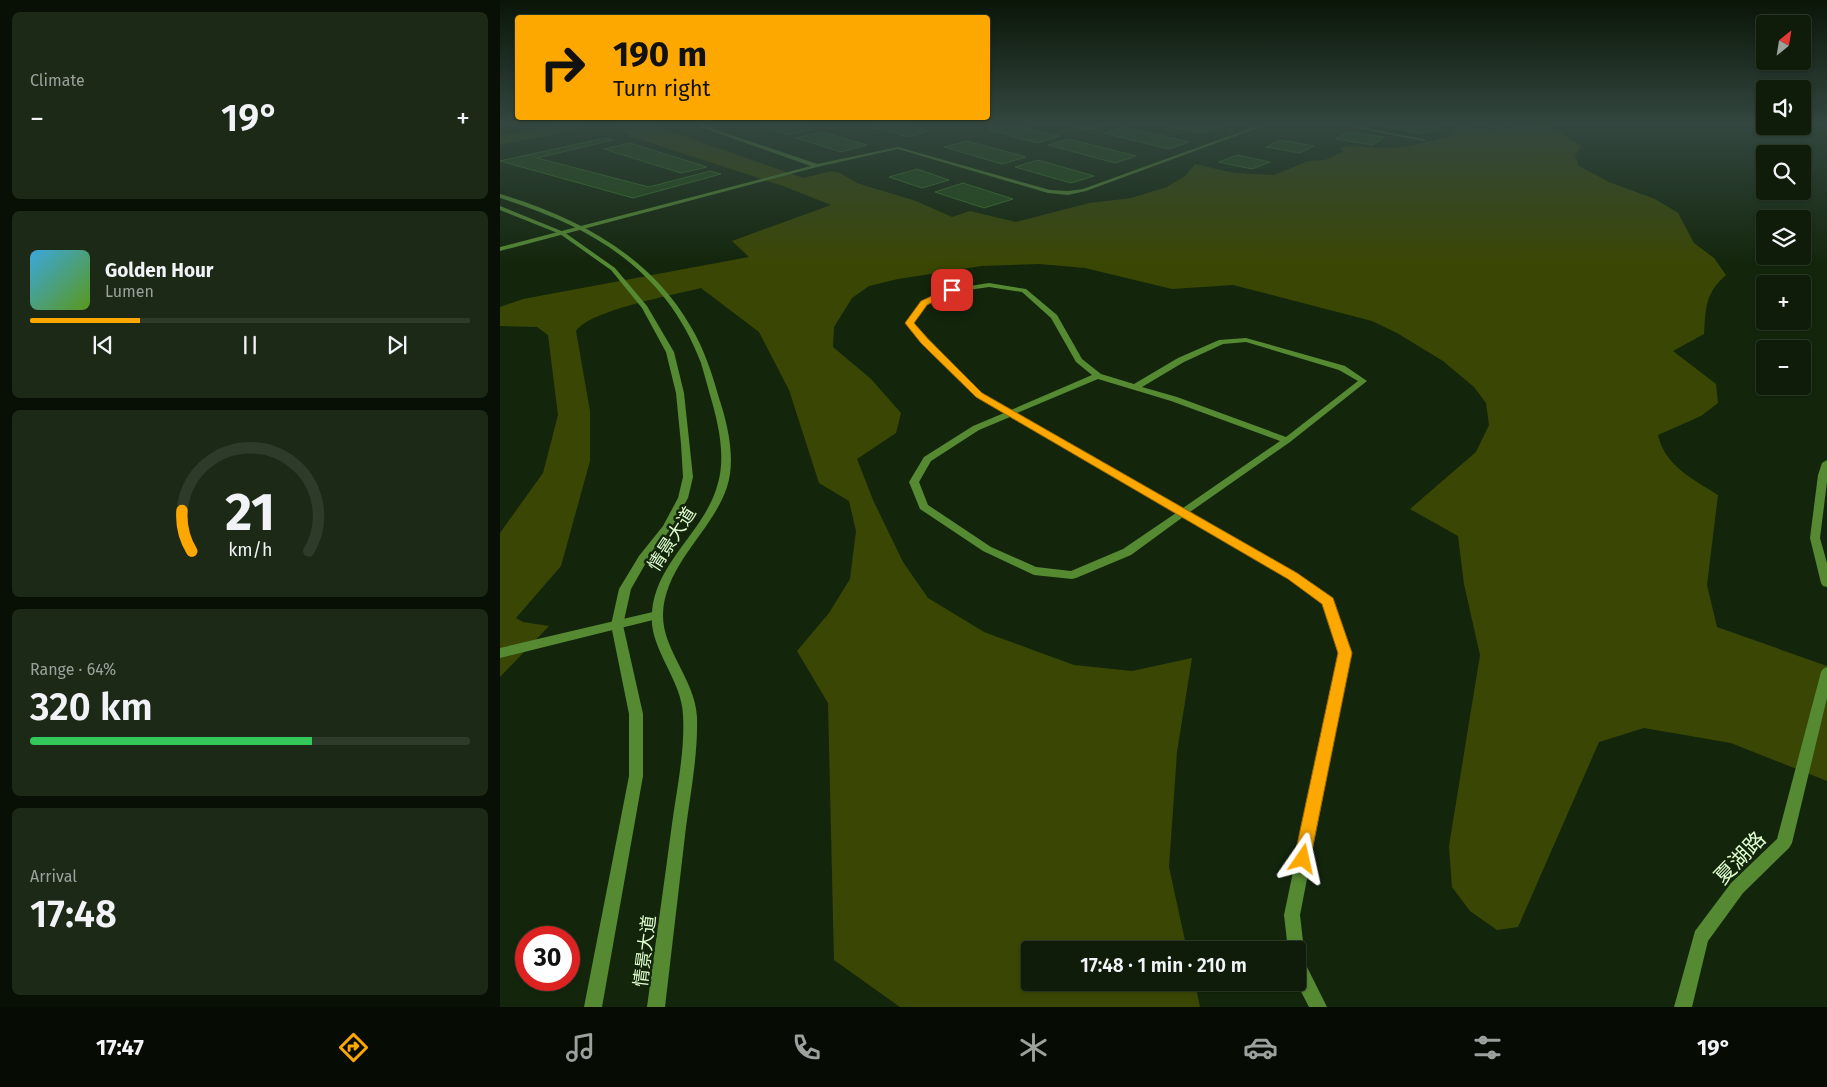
<!DOCTYPE html>
<html lang="en">
<head>
<meta charset="utf-8">
<style>
	body { margin:0; font-family:"Fira Sans","Noto Sans SC",sans-serif; background:#1c2917; color:#f1f3f6; height:100vh; display:flex; flex-direction:column; font-size:19px; white-space:nowrap }
	* { box-sizing:border-box; margin:0 }
	p { font-size:16px; color:#9ba19c }
	.icon { flex:none; width:28px; height:28px; fill:none; stroke:currentColor; stroke-width:2; stroke-linecap:round; stroke-linejoin:round }
	.map { position:relative; flex:1; overflow:hidden }
	.sheet { display:flex; flex-direction:column; gap:12px; padding:12px; background:#080f05; width:500px }
	.sheet>* { flex:none }
	.top-card { position:absolute; left:15px; top:15px; width:475px; height:105px; border-radius:5px; box-shadow:0 1px 4px #0004,0 0 0 1px #2e3a2a; background:#fca800; color:#111; overflow:hidden }
	.needle { width:32px; rotate:30deg }
	.controls { position:absolute; left:1256px; top:15px; display:grid; gap:10px }
	.controls a { display:grid; place-items:center; width:55px; height:55px; border-radius:5px; background:#0e1c09; box-shadow:0 1px 4px #0004,0 0 0 1px #2e3a2a; font-size:25px }
	.speed { position:absolute; left:15px; top:926px; display:flex; gap:10px; font-size:25px; font-weight:700; text-align:center }
	.speed>* { display:grid; place-content:center; width:65px; height:65px; border-radius:50%; background:#0e1c09; box-shadow:0 1px 4px #0004,0 0 0 1px #2e3a2a; line-height:1 }
	.speed .limit { border:8px solid #d22; background:#fff; color:#111 }
	.pin { position:absolute; display:grid; place-items:center; width:42px; height:42px; color:#fff; margin:-21px; border-radius:10px; box-shadow:0 2px 8px #0006 }
	.me { position:absolute; width:55px; margin:-28px; rotate:11deg; stroke-linejoin:round; filter:drop-shadow(0 0 4px #0008) }
	.turn { display:flex; align-items:center; gap:18px; height:105px; padding:0 15px; font-size:22px }
	.turn .icon { width:65px; height:65px; stroke-width:2.5 }
	.turn b { display:block; font-size:35px; line-height:42px }
	.big { font-size:38px; font-weight:600; line-height:1.1 }
	.sheet .widget { flex:1; display:flex; flex-direction:column; justify-content:center; gap:8px; min-width:0; padding:0 18px; border-radius:8px; background:#1c2917 }
	.sheet .dial { align-items:center; gap:0 }
	.dial svg { height:130px; overflow:visible; fill:none; stroke:#2e3a2a; stroke-width:7; stroke-linecap:round; text-anchor:middle }
	.dial text { fill:#f1f3f6; stroke:none }
	.song { display:flex; align-items:center; gap:15px }
	.cover { width:60px; height:60px; border-radius:8px; background:linear-gradient(135deg,hsl(200 70% 55%),hsl(90 70% 35%)) }
	.played { height:5px; border-radius:2px; background:linear-gradient(90deg,#fca800 25%,#2e3a2a 25%) }
	.keys { display:flex; justify-content:space-around; direction:ltr }
	.heat { display:flex; justify-content:space-between; align-items:center; font-size:28px; direction:ltr }
	.charge { height:8px; border-radius:4px; background:linear-gradient(90deg,#34c759 64%,#2e3a2a 0) }
	.trip { position:absolute; left:521px; top:941px; width:285px; height:50px; border-radius:5px; background:#0e1c09; box-shadow:0 1px 4px #0004,0 0 0 1px #2e3a2a; font-weight:600; line-height:50px; text-align:center }
	.menu { display:flex; height:80px; justify-content:space-around; align-items:center; background:#060b04; color:#9ba19c }
	.menu .icon { width:35px; height:35px }
	.menu .active { color:#fca800 }
	.menu b { font-size:22px; color:#f1f3f6 }
	main { display:flex; flex:1; min-height:0 }
	.map>svg:first-child { display:block }
	.water { fill:#3a4704 }
	.building { fill:#224916; stroke:#397826 }
	.lines { fill:none; stroke-linecap:round; stroke-linejoin:round }
	.service { fill:#558a32; fill-rule:evenodd }
	.minor { fill:#558a32; fill-rule:evenodd }
	.tertiary { fill:#558a32; fill-rule:evenodd }
	.route { fill:#fca800; stroke:#a46d00 }
	.labels { text-anchor:middle; dominant-baseline:central; stroke-width:5; stroke-linejoin:round; paint-order:stroke }
	.street-label { font-size:18px; fill:#e0ffd1; stroke:#13260c }
	.near-street-label { font-size:21px; fill:#e0ffd1; stroke:#13260c }
</style>
</head>
<body>
<main>
<section class="sheet">
<div class="widget"><p>Climate</p>
<div class="heat"><a>−</a><b class="big">19°</b><a>+</a></div>
</div>
<div class="widget">
<div class="song"><i class="cover"></i><div><b>Golden Hour</b><p>Lumen</p></div></div>
<div class="played"></div>
<div class="keys"><svg class="icon" aria-label="previous" viewBox="0 0 24 24"><path d="M18 5L8 12l10 7zM5 5v14"/></svg><svg class="icon" aria-label="pause" viewBox="0 0 24 24"><path d="M8 5v14M16 5v14"/></svg><svg class="icon" aria-label="next" viewBox="0 0 24 24"><path d="M6 5l10 7-10 7zM19 5v14"/></svg></div>
</div>
<div class="widget dial"><svg viewBox="0 0 100 80">
<path d="M14 69A42 42 0 1 1 86 69"/>
<path d="M14 69A42 42 0 0 1 8 44" stroke="#fca800"/>
<text x="50" y="56" font-size="32" font-weight="700">21</text>
<text x="50" y="72" font-size="11">km/h</text>
</svg></div>
<div class="widget"><p>Range · 64%</p><b class="big">320 km</b><div class="charge"></div></div>
<div class="widget"><p>Arrival</p><b class="big">17:48</b></div>
</section>
<div class="map">
<svg width="1327" height="1007" viewBox="0 0 1327 1007">
	<rect width="100%" height="100%" fill="#13260c"/>
	<path class="water" d="M 51,123 L 147,123 L 303,178 L 331,171 L 340,173 L 357,183 L 416,201 L 452,217 L 470,211 L 516,222 L 589,203 L 631,198 L 667,187 L 685,176 L 695,164 L 734,173 L 774,175 L 808,161 L 825,160 L 843,152 L 841,148 C 852,144 879,150 895,148 C 913,146 930,141 948,136 L 955,130 L 953,127 L 958,125 C 973,127 1010,136 1019,123 L 1050,123 L 1053,128 L 1081,146 L 1075,156 L 1079,166 L 1109,182 L 1155,199 L 1178,213 L 1194,243 L 1214,258 L 1226,275 C 1205,294 1206,306 1204,334 L 1173,351 L 1216,384 L 1218,403 L 1201,416 L 1158,435 C 1165,466 1193,479 1218,495 L 1207,585 L 1217,627 L 1327,666 L 1327,781 L 1231,743 L 1144,728 L 1099,742 L 1018,927 L 997,930 L 970,911 L 952,887 L 949,846 L 980,655 L 964,584 L 958,536 L 910,509 L 976,452 L 989,425 L 986,403 L 974,387 L 943,361 L 897,333 L 872,321 L 733,285 L 672,289 L 585,268 L 539,264 L 482,266 L 398,279 L 369,286 L 352,298 L 334,327 L 333,347 L 371,379 L 401,413 L 396,433 L 357,459 L 373,500 L 403,562 L 428,598 L 484,632 L 574,665 L 632,671 L 692,658 L 677,752 L 669,867 L 687,950 L 530,950 L 530,982 L 695,983 L 700,1007 L 400,1007 L 334,960 L 328,703 L 297,651 L 329,613 L 350,579 L 356,531 L 349,501 L 319,483 L 289,390 L 259,332 L 201,288 C 174,295 90,310 76,331 L 90,411 L 90,461 L 61,566 L 16,618 L 23,622 L 49,626 L 0,677 L 0,533 L 43,473 L 58,415 L 48,335 L 37,327 L 0,326 L 0,307 L 23,299 L 249,257 L 232,241 L 331,205 L 283,186 L 129,136 L 132,135 L 106,124 L 0,145 L 0,136 L 49,128 Z"/>
	<g class="building">
		<path d="M 253,123 L 293,123 L 313,129 L 288,135 Z"/>
		<path d="M 375,123 L 399,123 L 430,131 L 408,137 L 365,125 Z"/>
		<path d="M 554,123 L 601,123 L 607,124 L 587,130 Z"/>
		<path d="M 655,123 L 707,123 L 723,126 L 701,133 Z"/>
		<path d="M 900,123 L 914,123 L 938,128 L 922,134 L 888,127 Z"/>
		<path d="M 970,123 L 1007,123 L 1000,128 Z"/>
		<path d="M 509,124 L 559,136 L 538,143 L 488,130 Z"/>
		<path d="M 623,127 L 689,142 L 669,149 L 603,133 Z"/>
		<path d="M 322,132 L 367,145 L 341,152 L 296,138 Z"/>
		<path d="M 848,132 L 884,137 L 873,145 L 836,139 Z"/>
		<path d="M 105,138 L 113,140 L 37,158 L 149,187 L 210,171 L 221,174 L 133,198 L 0,161 Z"/>
		<path d="M 569,139 L 636,156 L 615,163 L 548,145 Z"/>
		<path d="M 780,140 L 814,146 L 800,153 L 766,147 Z"/>
		<path d="M 467,141 L 526,157 L 502,164 L 444,147 Z"/>
		<path d="M 130,143 L 207,167 L 181,173 L 104,149 Z"/>
		<path d="M 737,155 L 770,162 L 752,169 L 719,162 Z"/>
		<path d="M 538,160 L 594,176 L 571,183 L 515,167 Z"/>
		<path d="M 417,169 L 449,180 L 422,188 L 389,177 Z"/>
		<path d="M 463,183 L 513,199 L 484,208 L 435,192 Z"/>
	</g>
	<g class="lines">
		<g class="service">
			<path d="M 204,123 L 209,123 L 205,126 L 317,164 L 398,147 L 550,190 L 568,191 L 583,189 L 765,123 L 771,123 L 586,191 L 568,195 L 548,193 L 398,149 L 317,167 L 0,251 L 0,247 L 311,166 L 200,127 Z"/>
			<path d="M 832,123 L 840,123 L 926,140 L 924,141 Z"/>
		</g>
		<g class="minor">
			<path d="M 489,283 L 526,289 L 557,315 L 582,359 L 601,374 L 634,384 L 678,358 L 719,340 L 746,338 L 845,366 L 867,381 L 790,442 L 690,512 L 797,573 L 832,599 L 851,653 L 800,915 L 804,950 L 803,954 L 806,961 L 807,967 L 827,1007 L 809,1007 L 796,982 L 798,982 L 798,950 L 788,950 L 784,915 L 839,653 L 823,604 L 789,579 L 683,517 L 631,555 L 576,578 L 572,579 L 534,575 L 483,551 L 420,509 L 409,482 L 424,457 L 473,426 L 504,413 L 476,397 L 422,343 L 405,323 L 422,302 L 451,289 ZM 489,287 L 522,292 L 551,318 L 576,362 L 592,375 L 511,410 L 482,393 L 413,323 L 426,304 L 455,292 ZM 746,342 L 839,370 L 858,381 L 786,437 L 677,397 L 642,387 L 684,362 L 723,344 ZM 598,379 L 671,401 L 780,441 L 683,508 L 517,413 ZM 510,417 L 676,513 L 623,549 L 571,571 L 536,567 L 491,547 L 428,505 L 419,482 L 431,461 L 479,430 Z"/>
			<path d="M 157,611 L 161,612 L 163,615 L 161,618 L 0,658 L 0,648 Z"/>
		</g>
		<g class="tertiary">
			<path d="M 0,194 C 77,217 150,255 191,327 C 204,349 212,373 219,398 C 228,425 236,460 227,487 C 212,532 165,564 163,614 C 162,650 195,679 197,717 C 198,754 191,790 186,827 C 179,887 172,947 165,1007 L 147,1007 C 155,946 164,885 172,824 C 177,788 185,751 183,715 C 182,679 148,648 152,612 C 156,561 206,531 218,483 C 226,455 218,422 210,395 C 207,384 204,373 201,363 C 165,268 91,227 0,198 Z"/>
			<path d="M 0,206 L 64,232 L 115,268 L 147,306 L 174,352 L 184,393 L 193,477 L 188,498 L 172,527 L 147,561 L 131,589 L 123,625 L 143,714 L 143,776 L 102,1007 L 84,1007 L 129,776 L 129,714 L 111,625 L 119,589 L 139,556 L 163,526 L 178,498 L 183,477 L 181,444 L 176,393 L 166,352 L 142,308 L 111,270 L 60,234 L 0,210 Z"/>
			<path d="M 1327,460 L 1327,482 L 1320,538 L 1327,563 L 1327,587 L 1323,586 L 1321,583 L 1310,538 L 1318,475 L 1322,463 Z"/>
			<path d="M 1327,667 L 1327,698 L 1292,843 L 1289,848 L 1243,893 L 1208,941 L 1192,1007 L 1174,1007 L 1195,931 L 1231,883 L 1277,839 L 1321,672 L 1323,669 Z"/>
		</g>
	</g>
	<linearGradient id="sky" x2="0" y2="1"><stop stop-color="#0a1507"/><stop offset="0.47" stop-color="#334740"/><stop offset="1" stop-color="#334740" stop-opacity="0"/></linearGradient>
	<rect width="1327" height="264" fill="url(#sky)"/>
	<path class="route" d="M 450,288 L 456,290 L 427,305 L 414,323 L 428,339 L 482,393 L 797,573 L 833,598 L 852,653 L 809,865 L 803,867 L 797,865 L 794,859 L 838,653 L 822,604 L 788,579 L 476,397 L 421,343 L 405,323 L 421,301 Z"/>
	<g class="labels">
		<g class="street-label">
			<text transform="translate(172 539) rotate(-57)">情景大道</text>
			<text transform="translate(145 951) rotate(-83)">情景大道</text>
		</g>
		<g class="near-street-label">
			<text transform="translate(1240 858) rotate(-46)">夏湖路</text>
		</g>
	</g>
</svg>
<div class="controls">
<a><svg class="needle" viewBox="-14 -14 28 28"><path d="M0-13l5 13h-10z" fill="#e53935"/><path d="M0 13l5-13h-10z" fill="#9ba19c"/></svg></a>
<a><svg class="icon" aria-label="sound" viewBox="0 0 24 24"><path d="M4 9h4l5-4v14l-5-4H4zM17 9q2 3 0 6"/></svg></a>
<a><svg class="icon" aria-label="search" viewBox="0 0 24 24"><circle cx="10" cy="10" r="6"/><path d="M15 15l6 6"/></svg></a>
<a><svg class="icon" aria-label="layers" viewBox="0 0 24 24"><path d="M12 4l9 5-9 5-9-5zM3 14l9 5 9-5"/></svg></a>
<a>+</a>
<a>−</a>
</div>
<div class="speed"><div class="limit">30</div></div>
<div class="pin" style="left:452px;top:290px;background:#d93025"><svg class="icon" aria-label="arrive" viewBox="0 0 24 24"><path d="M6 21V4h12l-3 4 3 4H6"/></svg></div>
<svg class="me" style="left:803px;top:859px" viewBox="-20 -20 40 40"><path d="M0-17L14 15 0 8-14 15z" fill="#fca800" stroke="#fff" stroke-width="4"/></svg>
<div class="trip">17:48 · 1 min · 210 m</div>
<div class="top-card">
<div class="turn"><svg class="icon" aria-label="right" viewBox="0 0 24 24"><path d="M7 20v-9h11M14 6l5 5-5 5"/></svg><div><b>190 m</b>Turn right</div></div>
</div>
</div>
</main>
<nav class="menu">
<b>17:47</b>
<svg class="icon active" aria-label="directions" viewBox="0 0 24 24"><path d="M12 3l9 9-9 9-9-9zM9 14v-3h6M13 9l2 2-2 2"/></svg>
<svg class="icon" aria-label="music" viewBox="0 0 24 24"><path d="M9 18V5l10-2v13"/><circle cx="6" cy="18" r="3"/><circle cx="16" cy="16" r="3"/></svg>
<svg class="icon" aria-label="phone" viewBox="0 0 24 24"><path d="M5 4h4l2 5-3 2q2 4 5 5l2-3 5 2v4C11 20 4 13 5 4z"/></svg>
<svg class="icon" aria-label="climate" viewBox="0 0 24 24"><path d="M12 3v18M4 7l16 10M4 17L20 7"/></svg>
<svg class="icon" aria-label="car" viewBox="0 0 24 24"><path d="M5 17H2v-5l4-1 3-4h7l3 4 3 1v5h-3M9 17h6M6 11h13"/><circle cx="7" cy="17" r="2"/><circle cx="17" cy="17" r="2"/></svg>
<svg class="icon" aria-label="filters" viewBox="0 0 24 24"><path d="M4 7h16M4 17h16"/><circle cx="9" cy="7" r="2"/><circle cx="15" cy="17" r="2"/></svg>
<b>19°</b>
</nav>
</body>
</html>
